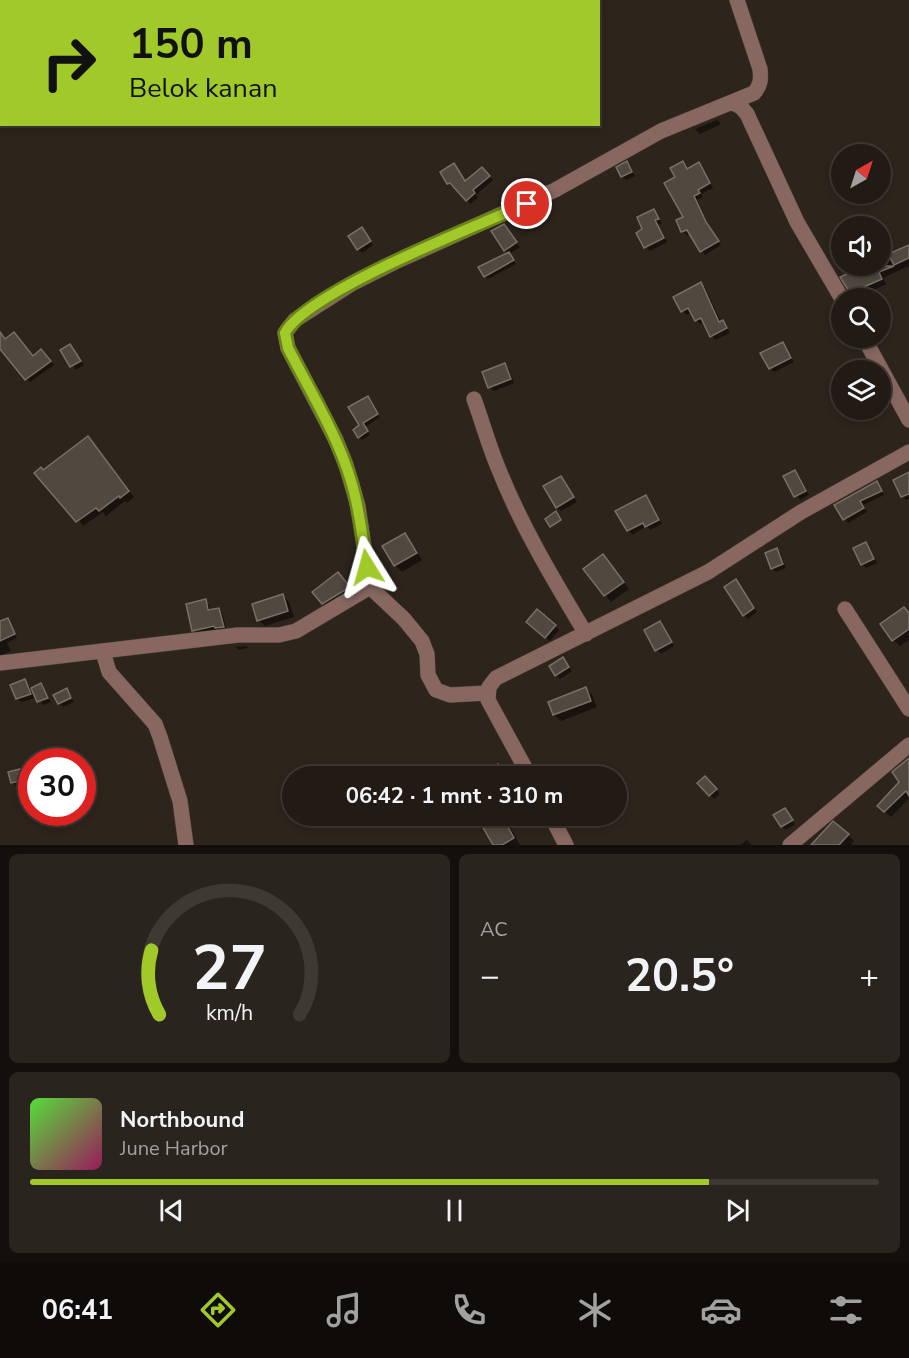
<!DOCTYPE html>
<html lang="id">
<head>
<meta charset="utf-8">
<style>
	body { margin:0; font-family:"Nunito Sans",sans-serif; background:#2a241e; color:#f1f3f6; height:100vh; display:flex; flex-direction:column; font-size:22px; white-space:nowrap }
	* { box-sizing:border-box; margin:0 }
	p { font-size:20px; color:#a2a1a0 }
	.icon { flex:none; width:33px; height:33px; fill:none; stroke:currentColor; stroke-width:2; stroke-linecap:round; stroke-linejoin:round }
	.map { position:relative; height:845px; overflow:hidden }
	.details { display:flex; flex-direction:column; gap:9px; padding:9px; background:#130f0c; flex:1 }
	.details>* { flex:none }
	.banner { position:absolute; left:0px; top:0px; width:600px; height:126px; box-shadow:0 3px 9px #0003,0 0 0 2px #3f3934; background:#a1c929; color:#111; overflow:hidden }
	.needle { width:39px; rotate:39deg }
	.tools { position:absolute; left:831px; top:144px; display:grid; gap:12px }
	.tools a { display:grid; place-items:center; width:60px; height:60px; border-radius:50%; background:#221b15; box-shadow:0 3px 9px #0003,0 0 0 2px #3f3934; font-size:30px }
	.speed { position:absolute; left:18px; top:748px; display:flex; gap:12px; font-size:30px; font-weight:700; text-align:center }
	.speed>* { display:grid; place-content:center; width:78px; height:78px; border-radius:50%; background:#221b15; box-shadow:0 3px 9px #0003,0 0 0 2px #3f3934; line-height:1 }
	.speed .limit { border:9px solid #d22; background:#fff; color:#111 }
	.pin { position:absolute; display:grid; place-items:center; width:51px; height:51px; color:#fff; margin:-26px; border:3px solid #fff; border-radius:50%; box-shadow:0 2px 6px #0007 }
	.me { position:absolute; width:66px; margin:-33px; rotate:352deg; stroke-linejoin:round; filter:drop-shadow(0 0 4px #0008) }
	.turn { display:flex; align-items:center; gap:21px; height:126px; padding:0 30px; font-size:27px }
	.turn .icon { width:78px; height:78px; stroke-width:2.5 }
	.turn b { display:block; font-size:42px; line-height:51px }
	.big { font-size:45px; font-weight:700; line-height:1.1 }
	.details .tile { flex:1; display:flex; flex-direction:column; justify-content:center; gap:9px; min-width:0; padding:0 21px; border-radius:9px; background:#2a241e }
	.details .dial { align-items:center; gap:0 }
	.dial svg { height:156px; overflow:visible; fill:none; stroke:#3f3934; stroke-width:7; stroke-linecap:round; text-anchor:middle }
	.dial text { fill:#f1f3f6; stroke:none }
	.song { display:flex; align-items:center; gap:18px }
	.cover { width:72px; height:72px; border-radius:9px; background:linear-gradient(135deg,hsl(110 70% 55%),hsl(330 70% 35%)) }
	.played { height:6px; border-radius:3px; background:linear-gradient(90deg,#a1c929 80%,#3f3934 80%) }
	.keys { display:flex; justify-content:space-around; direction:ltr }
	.heat { display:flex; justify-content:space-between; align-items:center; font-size:33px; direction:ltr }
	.details .tiles { flex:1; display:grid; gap:9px; grid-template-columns:1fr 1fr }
	.tile:last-child { grid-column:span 2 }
	.trip { position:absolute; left:282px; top:766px; width:345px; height:60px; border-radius:30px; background:#221b15; box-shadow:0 3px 9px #0003,0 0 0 2px #3f3934; font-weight:700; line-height:60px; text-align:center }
	.menu { display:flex; height:96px; justify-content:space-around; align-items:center; background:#0e0b08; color:#a2a1a0 }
	.menu .icon { width:42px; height:42px }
	.menu .on { color:#a1c929 }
	.menu b { font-size:27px; color:#f1f3f6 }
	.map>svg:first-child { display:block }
	.shadow { fill:#0007 }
	.building { fill:#51483f; stroke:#796f66; stroke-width:1.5 }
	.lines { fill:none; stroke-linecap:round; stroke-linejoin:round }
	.minor-casing { stroke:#484038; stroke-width:16 }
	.minor { stroke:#886761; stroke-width:15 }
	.route-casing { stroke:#69831b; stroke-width:15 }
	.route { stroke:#a1c929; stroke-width:10 }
</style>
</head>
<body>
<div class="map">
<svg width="909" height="845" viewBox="0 0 909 845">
	<rect width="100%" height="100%" fill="#2d241c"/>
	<g class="shadow">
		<path d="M 717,120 L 721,124 L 700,134 L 695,129 Z"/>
		<path d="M 627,163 L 635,176 L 626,180 L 622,176 Z"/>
		<path d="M 682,163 L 688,170 L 699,164 L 713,188 L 701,194 L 703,197 L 697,200 L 709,228 L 721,245 L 705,255 L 691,233 L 687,235 L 683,231 L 685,218 L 677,178 Z"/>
		<path d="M 454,165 L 466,182 L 482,169 L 493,180 L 476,195 L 478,197 L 471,204 L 455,186 L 452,187 L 448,183 Z"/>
		<path d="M 654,211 L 662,223 L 658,225 L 667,242 L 650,251 L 646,247 L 644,230 Z"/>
		<path d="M 504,225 L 520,247 L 509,254 L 516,264 L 488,279 L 485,276 L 509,254 L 505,250 Z"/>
		<path d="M 365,233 L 373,245 L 362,253 L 358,249 Z"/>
		<path d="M 909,246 L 909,268 L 908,266 L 883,278 L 886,284 L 857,298 L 851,292 L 842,277 L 868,266 L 880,266 L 880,260 Z"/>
		<path d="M 701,284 L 705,288 L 721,322 L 722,322 L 726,326 L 730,333 L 715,340 L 704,322 L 700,324 L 691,313 L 687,315 L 683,311 Z"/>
		<path d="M 0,334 L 5,341 L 34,357 L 45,355 L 54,365 L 30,382 L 0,347 Z"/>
		<path d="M 782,344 L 794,362 L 774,372 L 770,368 Z"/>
		<path d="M 70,346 L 84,365 L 76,370 L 62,351 Z"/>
		<path d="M 505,365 L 509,369 L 514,383 L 494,391 L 490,387 Z"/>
		<path d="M 371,401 L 380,417 L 365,427 L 370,435 L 362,440 L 359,437 L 361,426 Z"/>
		<path d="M 88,438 L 134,497 L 127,503 L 125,501 L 106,516 L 103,512 L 83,526 L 44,472 Z"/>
		<path d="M 795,472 L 809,495 L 800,500 L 785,477 Z"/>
		<path d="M 909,477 L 909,499 L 906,500 L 902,496 Z"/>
		<path d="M 561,478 L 577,502 L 561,511 L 557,507 Z"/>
		<path d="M 876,483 L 884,495 L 863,505 L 867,512 L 848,523 L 836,505 Z"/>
		<path d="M 646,497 L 662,524 L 650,530 L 647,526 L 632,535 L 617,511 Z"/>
		<path d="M 405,535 L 411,541 L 422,560 L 402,572 L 395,565 Z"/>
		<path d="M 866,544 L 877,563 L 866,568 L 862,564 Z"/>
		<path d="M 777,550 L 781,554 L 786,568 L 776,572 L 772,568 Z"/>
		<path d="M 609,562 L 629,589 L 611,602 L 585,569 Z"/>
		<path d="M 344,580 L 356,594 L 330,610 L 323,603 Z"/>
		<path d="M 739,585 L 757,612 L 748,619 L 744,615 Z"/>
		<path d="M 283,596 L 289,602 L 294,617 L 265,626 L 258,620 Z"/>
		<path d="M 205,601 L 209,605 L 211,611 L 218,609 L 222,613 L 227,630 L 220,631 L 218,629 L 198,634 L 194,630 Z"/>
		<path d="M 538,611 L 559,630 L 550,641 L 532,626 Z"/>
		<path d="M 909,614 L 909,640 L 900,646 L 893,640 Z"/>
		<path d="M 7,620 L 17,638 L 7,643 L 11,651 L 0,656 L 0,623 Z"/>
		<path d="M 660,623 L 674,646 L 661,654 L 657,650 Z"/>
		<path d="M 246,646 L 248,648 L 238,650 L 236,647 Z"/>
		<path d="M 563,659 L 572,671 L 560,679 L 557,675 Z"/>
		<path d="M 25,681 L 31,689 L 41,685 L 51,702 L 43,705 L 33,689 L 31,690 L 34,698 L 21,702 L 17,698 Z"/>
		<path d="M 586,689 L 592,695 L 597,707 L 561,721 L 554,715 L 550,702 Z"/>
		<path d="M 67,690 L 74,702 L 63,707 L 59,703 Z"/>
		<path d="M 909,759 L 909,798 L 891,817 L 879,806 L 901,782 Z"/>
		<path d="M 23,770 L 27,774 L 30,783 L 16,786 L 12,782 Z"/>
		<path d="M 705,778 L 720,794 L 714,799 L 700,783 Z"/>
		<path d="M 785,810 L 795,824 L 786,830 L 782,826 Z"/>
		<path d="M 434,816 L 445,816 L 438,821 Z"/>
		<path d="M 498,816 L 501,816 L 507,821 L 520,845 L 495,845 Z"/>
		<path d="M 848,835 L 854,841 L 851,845 L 815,845 Z"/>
		<path d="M 747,840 L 752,845 L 740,845 Z"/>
	</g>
	<g class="building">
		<path d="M 627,161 L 632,172 L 621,177 L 616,167 Z"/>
		<path d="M 683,161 L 687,169 L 699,162 L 710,183 L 698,190 L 700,193 L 694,196 L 706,222 L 719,241 L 700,252 L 687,230 L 681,232 L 676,220 L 683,217 L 664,183 L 675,177 L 670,168 Z"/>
		<path d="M 454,163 L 465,181 L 482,167 L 490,176 L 473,190 L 475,193 L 466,201 L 450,183 L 447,184 L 440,172 Z"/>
		<path d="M 654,209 L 659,219 L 655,220 L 664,238 L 644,248 L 636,233 L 642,229 L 637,217 Z"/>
		<path d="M 504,224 L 517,242 L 504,251 L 491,231 Z"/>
		<path d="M 362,227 L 371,241 L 357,250 L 348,236 Z"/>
		<path d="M 909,245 L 909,258 L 894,265 L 888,254 Z"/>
		<path d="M 509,252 L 514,260 L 484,277 L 478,267 Z"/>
		<path d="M 864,266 L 894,266 L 879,272 L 882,279 L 850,293 L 840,277 Z"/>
		<path d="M 701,282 L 719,322 L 723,320 L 727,328 L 710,337 L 701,318 L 695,321 L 688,308 L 681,312 L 673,297 Z"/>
		<path d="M 0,332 L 5,339 L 14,332 L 33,356 L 41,349 L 51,361 L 25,380 L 0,349 Z"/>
		<path d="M 783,342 L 791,358 L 769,369 L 760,353 Z"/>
		<path d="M 70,344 L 81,361 L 70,367 L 60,350 Z"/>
		<path d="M 505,363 L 511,379 L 488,388 L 482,372 Z"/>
		<path d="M 368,396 L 378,414 L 363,423 L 368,431 L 358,438 L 353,430 L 359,425 L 348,407 Z"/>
		<path d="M 88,436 L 129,491 L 120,498 L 119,496 L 99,511 L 96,508 L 76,522 L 34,473 L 41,467 L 43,470 Z"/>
		<path d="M 795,470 L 806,491 L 794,497 L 783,476 Z"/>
		<path d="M 909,472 L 909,494 L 901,497 L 893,480 Z"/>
		<path d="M 561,476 L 574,497 L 556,508 L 543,486 Z"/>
		<path d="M 877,481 L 882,491 L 860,501 L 864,508 L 843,520 L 834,505 Z"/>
		<path d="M 646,495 L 659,520 L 645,527 L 643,523 L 627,531 L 615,511 Z"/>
		<path d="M 556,511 L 561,520 L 550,527 L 545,519 Z"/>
		<path d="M 405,533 L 417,553 L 394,566 L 382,546 Z"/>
		<path d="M 866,542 L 874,559 L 861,565 L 853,548 Z"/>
		<path d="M 777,548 L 783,564 L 771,569 L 765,553 Z"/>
		<path d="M 603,554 L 624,582 L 604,596 L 583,569 Z"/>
		<path d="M 338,572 L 350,587 L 322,604 L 312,592 Z"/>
		<path d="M 736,579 L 754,608 L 743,616 L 724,587 Z"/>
		<path d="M 283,594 L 288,611 L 257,621 L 252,604 Z"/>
		<path d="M 206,599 L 208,610 L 219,608 L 224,627 L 215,628 L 214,626 L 192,631 L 186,604 Z"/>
		<path d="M 904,607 L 909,613 L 909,629 L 892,641 L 880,624 Z"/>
		<path d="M 537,609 L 556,625 L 545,638 L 526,622 Z"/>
		<path d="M 8,618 L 15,634 L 0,641 L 0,621 Z"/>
		<path d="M 660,621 L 672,642 L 655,651 L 644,630 Z"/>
		<path d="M 563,657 L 569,667 L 555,676 L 549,666 Z"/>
		<path d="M 25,679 L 31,694 L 16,699 L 10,685 Z"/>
		<path d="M 41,683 L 48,698 L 37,702 L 31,688 Z"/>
		<path d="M 586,687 L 591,701 L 553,715 L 548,702 Z"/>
		<path d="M 67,688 L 71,698 L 58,704 L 53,695 Z"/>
		<path d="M 909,758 L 909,796 L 906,791 L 884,812 L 877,806 L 899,782 L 892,772 Z"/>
		<path d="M 498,764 L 506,777 L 476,777 Z"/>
		<path d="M 24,768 L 27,780 L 11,783 L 8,772 Z"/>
		<path d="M 705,776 L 717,789 L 709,796 L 697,783 Z"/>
		<path d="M 785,808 L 793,820 L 781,827 L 773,815 Z"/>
		<path d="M 495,816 L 502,816 L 514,838 L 502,845 L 493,845 L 481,824 Z"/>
		<path d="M 833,821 L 849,834 L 839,845 L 811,845 Z"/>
	</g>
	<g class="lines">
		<g class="minor-casing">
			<g id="minor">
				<path d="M 733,103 L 741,107 L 747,114 L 797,222 L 842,299"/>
				<path d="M 864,338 L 909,420"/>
				<path d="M 474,399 C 482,421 488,443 497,465 C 520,524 553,579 586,634"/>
				<path d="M 845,609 L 909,709"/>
				<path d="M 103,652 L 109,672 L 155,724 L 160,737 L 180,801 L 186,845"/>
				<path d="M 0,663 L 238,635 L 279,635 L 296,631 L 370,587"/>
				<path d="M 487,693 L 450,695 L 436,690 L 428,675 L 427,654 L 422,641 L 404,619 L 370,587 L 358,506 L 346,465 L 336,440 L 288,348 L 285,333 L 295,320 L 353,283 L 395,262 L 555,190 L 661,131 L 754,93 C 761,85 761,79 760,69 L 737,0"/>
				<path d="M 530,777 L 488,700 L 489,687 L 496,678 L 708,572 L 801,512 L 909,452"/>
				<path d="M 551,816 L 566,845"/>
				<path d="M 790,845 L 909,745"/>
			</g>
		</g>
		<use href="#minor" class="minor"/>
	</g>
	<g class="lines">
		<g class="route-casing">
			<path id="route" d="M 367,567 C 362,538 360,509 351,481 C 337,434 310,391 288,348 L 285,333 C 307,292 478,225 527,204"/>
		</g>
		<use href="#route" class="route"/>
	</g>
</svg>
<div class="tools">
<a><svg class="needle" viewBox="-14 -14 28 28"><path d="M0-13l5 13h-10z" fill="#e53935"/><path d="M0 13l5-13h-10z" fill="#a2a1a0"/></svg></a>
<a><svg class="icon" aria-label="sound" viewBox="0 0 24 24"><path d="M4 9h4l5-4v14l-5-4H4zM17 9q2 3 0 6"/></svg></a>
<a><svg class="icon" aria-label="search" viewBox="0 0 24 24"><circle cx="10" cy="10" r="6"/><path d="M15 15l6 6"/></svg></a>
<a><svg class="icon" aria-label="layers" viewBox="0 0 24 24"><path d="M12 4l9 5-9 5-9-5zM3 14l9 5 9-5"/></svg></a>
</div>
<div class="speed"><div class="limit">30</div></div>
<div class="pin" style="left:527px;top:204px;background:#d93025"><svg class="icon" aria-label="arrive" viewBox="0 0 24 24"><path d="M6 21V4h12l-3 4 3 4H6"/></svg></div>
<svg class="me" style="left:367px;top:567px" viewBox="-20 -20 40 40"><path d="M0-17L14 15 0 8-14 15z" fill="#a1c929" stroke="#fff" stroke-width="4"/></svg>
<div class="trip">06:42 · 1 mnt · 310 m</div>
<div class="banner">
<div class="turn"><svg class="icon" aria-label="right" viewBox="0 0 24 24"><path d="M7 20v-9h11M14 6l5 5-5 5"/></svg><div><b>150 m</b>Belok kanan</div></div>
</div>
</div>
<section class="details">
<div class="tiles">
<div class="tile dial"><svg viewBox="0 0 100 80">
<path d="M14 69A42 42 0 1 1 86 69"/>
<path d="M14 69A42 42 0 0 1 10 36" stroke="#a1c929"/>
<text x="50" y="56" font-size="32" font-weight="700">27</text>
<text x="50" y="72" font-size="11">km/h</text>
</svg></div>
<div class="tile"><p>AC</p>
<div class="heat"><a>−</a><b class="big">20.5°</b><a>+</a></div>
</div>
<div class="tile">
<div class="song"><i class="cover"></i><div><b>Northbound</b><p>June Harbor</p></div></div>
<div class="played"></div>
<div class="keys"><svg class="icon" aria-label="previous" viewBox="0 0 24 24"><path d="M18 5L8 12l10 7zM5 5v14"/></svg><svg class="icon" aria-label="pause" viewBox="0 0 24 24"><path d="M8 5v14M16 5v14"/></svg><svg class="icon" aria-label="next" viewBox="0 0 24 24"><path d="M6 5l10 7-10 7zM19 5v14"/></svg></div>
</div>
</div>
</section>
<nav class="menu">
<b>06:41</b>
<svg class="icon on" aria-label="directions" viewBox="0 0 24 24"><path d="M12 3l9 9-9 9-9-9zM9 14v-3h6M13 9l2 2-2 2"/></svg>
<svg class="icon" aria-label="music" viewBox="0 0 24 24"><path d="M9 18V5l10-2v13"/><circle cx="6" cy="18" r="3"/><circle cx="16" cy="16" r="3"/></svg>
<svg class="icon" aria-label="phone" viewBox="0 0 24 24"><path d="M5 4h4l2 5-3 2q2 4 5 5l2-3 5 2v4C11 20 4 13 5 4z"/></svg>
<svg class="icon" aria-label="climate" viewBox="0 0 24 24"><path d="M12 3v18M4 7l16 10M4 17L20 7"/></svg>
<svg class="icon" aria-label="car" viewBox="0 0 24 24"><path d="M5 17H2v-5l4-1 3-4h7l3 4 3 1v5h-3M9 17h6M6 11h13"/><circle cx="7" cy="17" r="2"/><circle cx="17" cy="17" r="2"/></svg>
<svg class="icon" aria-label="filters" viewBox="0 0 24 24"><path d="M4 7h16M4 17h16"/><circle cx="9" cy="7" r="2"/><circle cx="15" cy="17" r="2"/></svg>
</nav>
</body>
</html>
